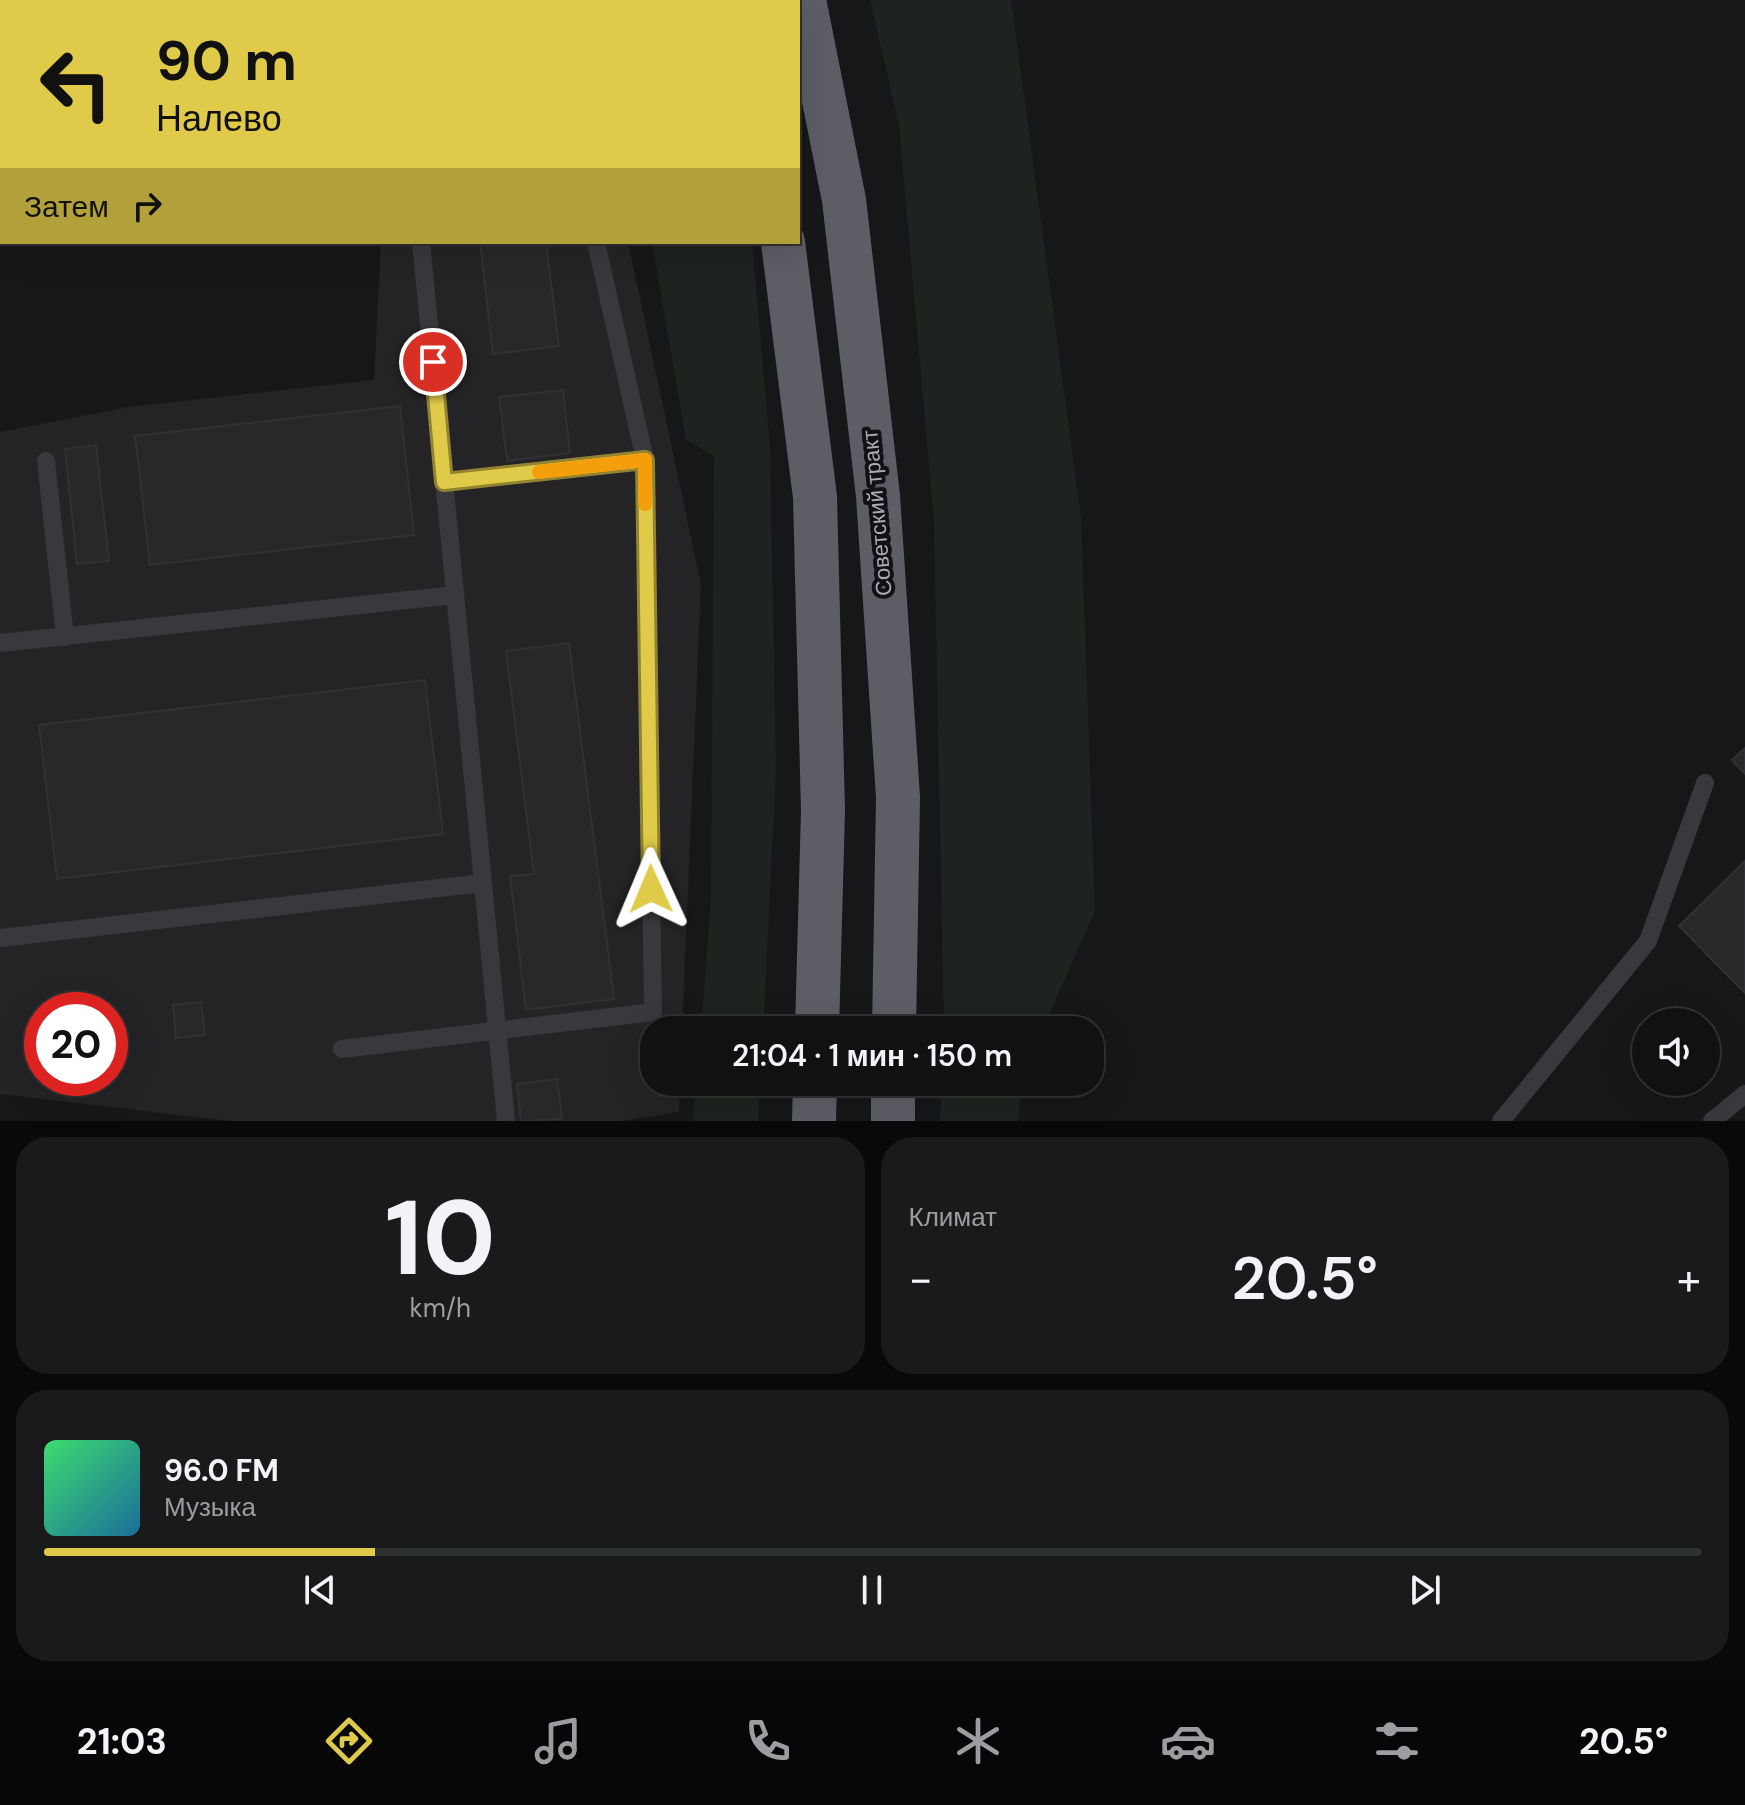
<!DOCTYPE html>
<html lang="ru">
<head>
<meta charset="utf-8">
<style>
	body { margin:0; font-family:"DM Sans",sans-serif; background:#1a1a1c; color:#f1f3f6; height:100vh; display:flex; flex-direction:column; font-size:30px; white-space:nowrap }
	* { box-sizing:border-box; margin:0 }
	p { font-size:26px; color:#9c9da0 }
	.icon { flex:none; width:44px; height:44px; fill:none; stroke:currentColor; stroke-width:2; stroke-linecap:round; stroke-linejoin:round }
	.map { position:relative; height:1121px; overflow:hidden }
	.side { display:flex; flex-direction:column; gap:16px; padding:16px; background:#09090a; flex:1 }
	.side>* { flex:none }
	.guide { position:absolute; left:0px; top:0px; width:800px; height:244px; box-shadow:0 8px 32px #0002,0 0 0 2px #303133; background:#dfca49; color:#111; overflow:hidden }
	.fabs { position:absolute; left:1632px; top:1008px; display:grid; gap:16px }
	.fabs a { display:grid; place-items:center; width:88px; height:88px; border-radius:50%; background:#111113; box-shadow:0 8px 32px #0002,0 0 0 2px #303133; font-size:40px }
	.speed { position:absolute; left:24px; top:992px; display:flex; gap:16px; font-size:40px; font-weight:700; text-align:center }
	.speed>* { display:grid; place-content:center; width:104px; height:104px; border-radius:50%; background:#111113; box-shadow:0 8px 32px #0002,0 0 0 2px #303133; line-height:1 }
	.speed .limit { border:12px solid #d22; background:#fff; color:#111 }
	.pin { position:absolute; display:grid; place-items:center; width:68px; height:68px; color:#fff; margin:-34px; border:4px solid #fff; border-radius:50%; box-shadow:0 2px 8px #0007 }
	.me { position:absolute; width:88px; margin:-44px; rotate:359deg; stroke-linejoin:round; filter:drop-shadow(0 0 6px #0008) }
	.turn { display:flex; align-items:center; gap:28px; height:168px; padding:0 24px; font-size:36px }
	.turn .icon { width:104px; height:104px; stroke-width:2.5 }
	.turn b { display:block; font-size:56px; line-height:68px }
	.then { display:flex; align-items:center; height:76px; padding:0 24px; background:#0003; gap:16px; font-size:30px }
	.big { font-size:60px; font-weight:600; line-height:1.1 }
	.side .card { flex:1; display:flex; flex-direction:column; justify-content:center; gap:12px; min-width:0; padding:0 28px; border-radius:32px; background:#1a1a1c }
	.side .dial { align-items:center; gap:0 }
	.dial b { font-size:104px; line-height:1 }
	.song { display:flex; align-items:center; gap:24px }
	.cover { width:96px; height:96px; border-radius:12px; background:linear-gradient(135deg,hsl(140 70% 55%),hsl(200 70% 35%)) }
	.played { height:8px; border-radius:4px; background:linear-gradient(90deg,#dfca49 20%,#303133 20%) }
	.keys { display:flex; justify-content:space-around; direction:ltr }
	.heat { display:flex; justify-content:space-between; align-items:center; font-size:44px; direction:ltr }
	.side .tiles { flex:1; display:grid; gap:16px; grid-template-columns:1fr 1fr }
	.card:last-child { grid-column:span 2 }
	.trip { position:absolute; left:640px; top:1016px; width:464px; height:80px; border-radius:32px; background:#111113; box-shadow:0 8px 32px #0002,0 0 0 2px #303133; font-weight:600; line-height:80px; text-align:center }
	.tab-bar { display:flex; height:128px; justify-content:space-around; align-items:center; background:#070708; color:#9c9da0 }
	.tab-bar .icon { width:56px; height:56px }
	.tab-bar .active { color:#dfca49 }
	.tab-bar b { font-size:36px; color:#f1f3f6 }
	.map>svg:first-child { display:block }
	.built { fill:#242326; fill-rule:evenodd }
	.green { fill:#1e2320 }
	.building { fill:#28272a; stroke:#323135; stroke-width:2 }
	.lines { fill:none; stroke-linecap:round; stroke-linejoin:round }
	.service { stroke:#39393d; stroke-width:18 }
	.trunk { stroke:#5d5e65; stroke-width:44 }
	.route-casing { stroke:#91832f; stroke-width:20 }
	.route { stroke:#dfca49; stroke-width:14 }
	.slow { stroke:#f59e0b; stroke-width:14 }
	.labels { text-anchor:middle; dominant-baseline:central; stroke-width:8; stroke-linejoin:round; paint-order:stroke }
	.street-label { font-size:22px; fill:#abacb7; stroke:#121214 }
</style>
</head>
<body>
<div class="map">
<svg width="1745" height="1121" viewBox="0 0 1745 1121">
	<rect width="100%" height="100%" fill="#171719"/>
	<path class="built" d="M 381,242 L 628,242 L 701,584 L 682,1030 L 654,1030 L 654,1082 L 680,1082 L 679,1112 L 622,1121 L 230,1121 L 0,1094 L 0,432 L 128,407 L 374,380 ZM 42,1010 L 110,1010 L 110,1078 L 42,1078 Z"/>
	<g class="green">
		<path d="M 870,0 L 1011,0 L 1081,517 L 1095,911 L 1042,1030 L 944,1030 L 934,522 L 899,125 Z"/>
		<path d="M 652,242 L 752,242 L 770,447 L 776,771 L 763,1030 L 701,1030 L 711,896 L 714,456 L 686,440 Z"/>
		<path d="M 696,1082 L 760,1082 L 758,1121 L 693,1121 Z"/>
		<path d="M 942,1082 L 1022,1082 L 1018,1121 L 940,1121 Z"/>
	</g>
	<g class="building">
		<path d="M 480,242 L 546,242 L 559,346 L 493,354 Z"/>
		<path d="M 563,390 L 570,453 L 507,461 L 499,397 Z"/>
		<path d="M 400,406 L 414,535 L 150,565 L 135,436 Z"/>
		<path d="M 96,445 L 109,561 L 77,564 L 65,449 Z"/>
		<path d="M 569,643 L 614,999 L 526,1010 L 510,876 L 534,874 L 506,651 Z"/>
		<path d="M 425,680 L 443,834 L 57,879 L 39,725 Z"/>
		<path d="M 1745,748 L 1745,774 L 1732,760 Z"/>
		<path d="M 1745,861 L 1745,993 L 1679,926 Z"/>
		<path d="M 201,1002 L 205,1035 L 176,1038 L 173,1005 Z"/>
		<path d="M 557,1079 L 562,1119 L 521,1121 L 517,1084 Z"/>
	</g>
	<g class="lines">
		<g class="service">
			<path d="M 421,242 L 506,1121"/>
			<path d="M 46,461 L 65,637"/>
			<path d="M 444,482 L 645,460"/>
			<path d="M 0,643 L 455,595"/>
			<path d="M 0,938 L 483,883"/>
			<path d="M 342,1049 L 653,1012 L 645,460 L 596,242"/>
			<path d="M 1501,1121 L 1648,941 L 1705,783"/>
			<path d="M 1712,1121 L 1745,1094"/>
		</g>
		<g class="trunk">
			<path d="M 734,0 L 735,2"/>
			<path d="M 804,0 L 844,200 L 878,496 L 898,797 L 894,1030"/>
			<path d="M 783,242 L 815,497 L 823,811 L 817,1030"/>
			<path d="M 814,1121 L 815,1082"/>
			<path d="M 893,1121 L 893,1082"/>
		</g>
	</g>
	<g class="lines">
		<g class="route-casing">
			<path id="route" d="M 433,362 L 444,482 L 645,460 L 651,889"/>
		</g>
		<use href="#route" class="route"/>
		<path class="slow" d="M 539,472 L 645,460 L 645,504"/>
	</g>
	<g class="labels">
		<g class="street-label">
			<text transform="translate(877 513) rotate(-95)">Советский тракт</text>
		</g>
	</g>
</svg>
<div class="fabs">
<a><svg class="icon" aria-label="sound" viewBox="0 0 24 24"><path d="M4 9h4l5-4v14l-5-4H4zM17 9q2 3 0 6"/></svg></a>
</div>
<div class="speed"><div class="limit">20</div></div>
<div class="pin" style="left:433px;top:362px;background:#d93025"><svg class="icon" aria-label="arrive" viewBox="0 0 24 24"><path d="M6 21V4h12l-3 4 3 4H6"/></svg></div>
<svg class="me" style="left:651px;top:889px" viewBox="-20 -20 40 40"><path d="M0-17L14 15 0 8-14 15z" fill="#dfca49" stroke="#fff" stroke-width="4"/></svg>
<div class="trip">21:04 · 1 мин · 150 m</div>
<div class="guide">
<div class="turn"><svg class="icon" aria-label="left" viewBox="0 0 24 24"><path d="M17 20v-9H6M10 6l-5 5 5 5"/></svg><div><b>90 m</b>Налево</div></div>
<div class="then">Затем<svg class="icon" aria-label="right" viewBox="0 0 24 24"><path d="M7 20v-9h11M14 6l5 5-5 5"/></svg></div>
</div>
</div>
<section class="side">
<div class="tiles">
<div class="card dial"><b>10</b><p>km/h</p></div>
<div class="card"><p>Климат</p>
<div class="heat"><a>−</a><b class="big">20.5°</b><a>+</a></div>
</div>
<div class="card">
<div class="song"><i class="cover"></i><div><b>96.0 FM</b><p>Музыка</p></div></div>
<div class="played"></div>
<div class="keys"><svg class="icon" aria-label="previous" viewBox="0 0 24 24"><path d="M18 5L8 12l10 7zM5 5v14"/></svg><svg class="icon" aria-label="pause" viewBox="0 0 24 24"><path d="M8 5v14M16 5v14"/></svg><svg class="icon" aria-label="next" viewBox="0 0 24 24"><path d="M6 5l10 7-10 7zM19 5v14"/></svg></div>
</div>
</div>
</section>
<nav class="tab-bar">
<b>21:03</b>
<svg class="icon active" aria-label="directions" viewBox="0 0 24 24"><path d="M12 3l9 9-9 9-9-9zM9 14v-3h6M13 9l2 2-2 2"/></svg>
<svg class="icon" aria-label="music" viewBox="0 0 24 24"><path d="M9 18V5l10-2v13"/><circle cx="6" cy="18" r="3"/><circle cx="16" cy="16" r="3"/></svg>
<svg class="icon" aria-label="phone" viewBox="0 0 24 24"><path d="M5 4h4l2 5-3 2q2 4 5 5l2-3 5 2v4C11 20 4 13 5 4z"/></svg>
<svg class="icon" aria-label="climate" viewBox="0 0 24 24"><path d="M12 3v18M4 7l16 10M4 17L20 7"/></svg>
<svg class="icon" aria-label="car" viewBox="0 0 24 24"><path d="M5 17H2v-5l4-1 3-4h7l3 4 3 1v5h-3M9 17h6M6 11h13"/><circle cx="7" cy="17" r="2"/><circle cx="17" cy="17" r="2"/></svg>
<svg class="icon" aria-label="filters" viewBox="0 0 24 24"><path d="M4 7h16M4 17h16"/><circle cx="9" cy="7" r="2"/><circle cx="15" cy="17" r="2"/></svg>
<b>20.5°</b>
</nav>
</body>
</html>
